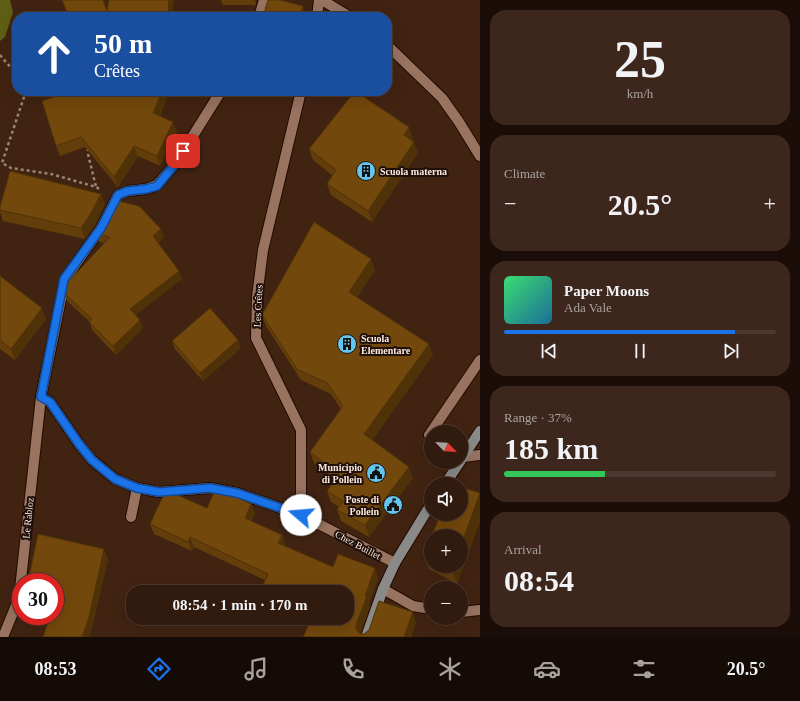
<!DOCTYPE html>
<html lang="en">
<head>
<meta charset="utf-8">
<style>
	body { margin:0; font-family:"Times New Roman",serif; background:#3d271c; color:#f1f3f6; height:100vh; display:flex; flex-direction:column; font-size:15px; white-space:nowrap }
	* { box-sizing:border-box; margin:0 }
	p { font-size:13px; color:#a8a19e }
	.icon { flex:none; width:22px; height:22px; fill:none; stroke:currentColor; stroke-width:2; stroke-linecap:round; stroke-linejoin:round }
	.map { position:relative; flex:1; overflow:hidden }
	.details { display:flex; flex-direction:column; gap:10px; padding:10px; background:#1b0e08; width:320px }
	.details>* { flex:none }
	.hud { position:absolute; left:12px; top:12px; width:380px; height:84px; border-radius:16px; box-shadow:0 4px 16px #0002,0 0 0 1px #4c382e; background:#1a4fa0; color:#fff; overflow:hidden }
	.needle { width:26px; rotate:115deg }
	.fabs { position:absolute; left:424px; top:425px; display:grid; gap:8px }
	.fabs a { display:grid; place-items:center; width:44px; height:44px; border-radius:50%; background:#311a0e; box-shadow:0 4px 16px #0002,0 0 0 1px #4c382e; font-size:20px }
	.speed { position:absolute; left:12px; top:573px; display:flex; gap:8px; font-size:20px; font-weight:700; text-align:center }
	.speed>* { display:grid; place-content:center; width:52px; height:52px; border-radius:50%; background:#311a0e; box-shadow:0 4px 16px #0002,0 0 0 1px #4c382e; line-height:1 }
	.speed .limit { border:6px solid #d22; background:#fff; color:#111 }
	.pin { position:absolute; display:grid; place-items:center; width:34px; height:34px; color:#fff; margin:-17px; border-radius:8px; box-shadow:0 2px 6px #0006 }
	.me { position:absolute; width:44px; margin:-22px; rotate:288deg; stroke-linejoin:round; filter:drop-shadow(0 0 3px #0008) }
	.turn { display:flex; align-items:center; gap:14px; height:84px; padding:0 16px; font-size:18px }
	.turn .icon { width:52px; height:52px; stroke-width:2.5 }
	.turn b { display:block; font-size:28px; line-height:34px }
	.big { font-size:30px; font-weight:600; line-height:1.1 }
	.details .tile { flex:1; display:flex; flex-direction:column; justify-content:center; gap:6px; min-width:0; padding:0 14px; border-radius:16px; background:#3d271c }
	.details .dial { align-items:center; gap:0 }
	.dial b { font-size:52px; line-height:1 }
	.song { display:flex; align-items:center; gap:12px }
	.cover { width:48px; height:48px; border-radius:6px; background:linear-gradient(135deg,hsl(140 70% 55%),hsl(200 70% 35%)) }
	.played { height:4px; border-radius:2px; background:linear-gradient(90deg,#1a73e8 85%,#4c382e 85%) }
	.keys { display:flex; justify-content:space-around; direction:ltr }
	.heat { display:flex; justify-content:space-between; align-items:center; font-size:22px; direction:ltr }
	.charge { height:6px; border-radius:3px; background:linear-gradient(90deg,#34c759 37%,#4c382e 0) }
	.trip { position:absolute; left:126px; top:585px; width:228px; height:40px; border-radius:16px; background:#311a0e; box-shadow:0 4px 16px #0002,0 0 0 1px #4c382e; font-weight:600; line-height:40px; text-align:center }
	.tabs { display:flex; height:64px; justify-content:space-around; align-items:center; background:#140a06; color:#a8a19e }
	.tabs .icon { width:28px; height:28px }
	.tabs .current { color:#1a73e8 }
	.tabs b { font-size:18px; color:#f1f3f6 }
	main { display:flex; flex:1; min-height:0 }
	.map>svg:first-child { display:block }
	.forest { fill:#5f5e15 }
	.lines { fill:none; stroke-linecap:round; stroke-linejoin:round }
	.lane-casing { stroke:#260a00; stroke-width:12 }
	.street-casing { stroke:#260a00; stroke-width:12 }
	.secondary-casing { stroke:#260a00; stroke-width:12 }
	.path { stroke:#9d8476; stroke-width:2.5; stroke-dasharray:3 3; stroke-linecap:butt }
	.lane { stroke:#977360; stroke-width:10 }
	.street { stroke:#977360; stroke-width:10 }
	.secondary { stroke:#8a8b89; stroke-width:10 }
	.wall { fill:#633e0a }
	.shaded-wall { fill:#503208 }
	.building { fill:#73480c; stroke:#503208 }
	.route-casing { stroke:#114b97; stroke-width:10 }
	.route { stroke:#1a73e8; stroke-width:7 }
	.labels { text-anchor:middle; dominant-baseline:central; stroke-width:4; stroke-linejoin:round; paint-order:stroke }
	.poi-label { font-size:10px; font-weight:bold; fill:#ffeae0; stroke:#1e1009; text-anchor:start }
	.street-label { font-size:10px; fill:#ffeae0; stroke:#1e1009 }
</style>
</head>
<body>
<main>
<div class="map">
<svg width="480" height="637" viewBox="0 0 480 637">
	<rect width="100%" height="100%" fill="#412312"/>
	<path class="forest" d="M 0,0 L 10,0 L 13,12 L 5,37 L 0,41 Z"/>
	<g class="lines">
		<g class="lane-casing">
			<g id="lane">
				<path d="M 431,436 L 429,435 L 480,360"/>
				<path d="M 383,589 L 413,606 L 431,609"/>
				<path d="M 461,612 L 480,610"/>
			</g>
		</g>
		<g class="street-casing">
			<g id="street">
				<path d="M 322,0 L 350,17"/>
				<path d="M 259,17 L 264,0"/>
				<path d="M 317,17 L 319,0"/>
				<path d="M 387,45 L 442,98 L 459,122 L 480,156"/>
				<path d="M 221,91 L 176,163 L 157,185 L 146,189 L 128,191 L 118,195 L 101,228 L 65,279 L 41,397 L 50,402 L 79,444 L 92,460 L 115,479 L 137,488 L 159,492 L 210,488 L 237,493 L 301,515 L 395,563"/>
				<path d="M 463,457 L 480,455"/>
				<path d="M 301,515 L 301,430 L 256,338 L 257,297 L 263,250 L 301,91"/>
				<path d="M 131,517 L 137,488"/>
				<path d="M 3,637 L 19,598 L 41,397"/>
			</g>
		</g>
		<g class="secondary-casing">
			<g id="secondary">
				<path d="M 461,460 L 480,431"/>
				<path d="M 445,484 L 460,462"/>
				<path d="M 366,637 L 383,589 L 395,563 L 431,504"/>
			</g>
		</g>
		<g class="path">
			<path d="M 0,55 L 17,75"/>
			<path d="M 26,91 L 2,163 L 11,168 L 51,174 L 96,187 L 101,190"/>
			<path d="M 39,91 L 58,96"/>
			<path d="M 88,148 L 88,154 L 96,187"/>
		</g>
		<use href="#lane" class="lane"/>
		<use href="#street" class="street"/>
		<use href="#secondary" class="secondary"/>
	</g>
	<g class="wall">
		<path d="M 221,0 L 256,0 L 256,5 L 223,5 Z"/>
		<path d="M 62,91 L 169,91 L 160,116 L 173,122 L 177,132 L 160,166 L 138,156 L 118,187 L 85,147 L 60,156 L 56,146 L 67,93 Z"/>
		<path d="M 413,139 L 412,140 L 418,153 L 372,222 L 331,195 L 327,184 L 332,175 L 313,160 L 309,149 Z"/>
		<path d="M 101,194 L 105,205 L 95,225 L 85,239 L 3,221 L 0,212 L 0,207 Z"/>
		<path d="M 96,234 L 164,237 L 158,243 L 179,271 L 182,279 L 135,315 L 143,328 L 116,355 L 92,330 L 90,322 L 67,301 L 64,293 L 104,243 L 99,242 Z"/>
		<path d="M 375,270 L 357,297 L 433,355 L 372,440 L 413,478 L 369,537 L 341,521 L 337,510 L 339,507 L 331,502 L 327,491 L 335,479 L 314,463 L 310,452 L 341,409 L 331,394 L 301,380 L 266,326 L 262,315 Z"/>
		<path d="M 0,276 L 46,319 L 15,360 L 0,349 Z"/>
		<path d="M 172,341 L 241,348 L 203,381 L 175,349 Z"/>
		<path d="M 480,493 L 480,521 L 457,584 L 429,569 L 424,556 L 431,538 L 431,566 L 461,566 Z"/>
		<path d="M 251,504 L 255,513 L 251,521 L 282,535 L 285,545 L 285,546 L 333,567 L 378,578 L 369,603 L 370,606 L 360,634 L 364,634 L 416,622 L 411,637 L 303,637 L 309,624 L 297,618 L 347,618 L 265,580 L 194,547 L 192,551 L 154,534 L 150,524 L 207,508 Z"/>
		<path d="M 108,559 L 92,627 L 89,637 L 43,637 L 55,600 L 55,582 Z"/>
	</g>
	<g class="shaded-wall">
		<path d="M 169,0 L 174,0 L 172,17 L 168,15 Z"/>
		<path d="M 254,0 L 256,0 L 256,5 Z"/>
		<path d="M 303,6 L 306,14 L 305,17 L 300,17 Z"/>
		<path d="M 162,91 L 169,91 L 157,123 L 153,113 Z"/>
		<path d="M 173,122 L 177,132 L 160,166 L 157,156 Z"/>
		<path d="M 409,127 L 413,139 L 408,146 L 404,135 Z"/>
		<path d="M 414,142 L 418,153 L 372,222 L 368,211 Z"/>
		<path d="M 134,146 L 138,156 L 118,187 L 114,177 Z"/>
		<path d="M 101,194 L 105,205 L 95,225 L 85,239 L 81,228 Z"/>
		<path d="M 161,229 L 164,237 L 156,245 L 153,236 Z"/>
		<path d="M 371,259 L 375,270 L 353,304 L 349,292 Z"/>
		<path d="M 179,271 L 182,279 L 133,317 L 130,309 Z"/>
		<path d="M 42,308 L 46,319 L 15,360 L 11,349 Z"/>
		<path d="M 140,320 L 143,328 L 116,355 L 113,346 Z"/>
		<path d="M 238,340 L 241,348 L 203,381 L 200,373 Z"/>
		<path d="M 429,344 L 433,355 L 368,446 L 364,434 Z"/>
		<path d="M 409,467 L 413,478 L 369,537 L 365,525 Z"/>
		<path d="M 480,494 L 480,521 L 457,584 L 452,571 L 454,566 L 461,566 L 461,546 Z"/>
		<path d="M 251,504 L 255,513 L 248,527 L 245,518 Z"/>
		<path d="M 282,535 L 285,545 L 282,553 L 278,543 Z"/>
		<path d="M 190,537 L 194,547 L 192,551 L 188,542 Z"/>
		<path d="M 104,549 L 108,559 L 92,627 L 89,637 L 82,637 Z"/>
		<path d="M 375,568 L 378,578 L 369,603 L 370,606 L 360,635 L 356,629 L 356,625 L 365,596 Z"/>
		<path d="M 413,612 L 416,622 L 411,637 L 404,637 Z"/>
	</g>
	<g class="building">
		<path d="M 62,0 L 103,0 L 107,11 L 109,0 L 169,0 L 168,15 L 172,17 L 69,17 Z"/>
		<path d="M 268,0 L 280,0 L 303,6 L 300,17 L 263,17 Z"/>
		<path d="M 46,14 L 56,17 L 45,17 Z"/>
		<path d="M 71,91 L 162,91 L 153,113 L 173,122 L 157,156 L 134,146 L 114,177 L 81,137 L 56,146 L 42,101 Z"/>
		<path d="M 355,91 L 409,127 L 404,135 L 414,142 L 368,211 L 327,184 L 336,170 L 309,149 Z"/>
		<path d="M 10,171 L 101,194 L 91,213 L 81,228 L 0,210 L 0,207 Z"/>
		<path d="M 115,200 L 139,206 L 161,229 L 153,236 L 179,271 L 130,309 L 140,320 L 113,346 L 89,322 L 92,319 L 64,293 L 66,284 L 110,237 L 96,234 L 104,223 Z"/>
		<path d="M 314,222 L 371,259 L 349,292 L 429,344 L 364,434 L 409,467 L 365,525 L 337,510 L 343,501 L 327,491 L 339,474 L 310,452 L 343,406 L 327,383 L 297,369 L 262,315 Z"/>
		<path d="M 0,276 L 42,308 L 11,349 L 0,340 Z"/>
		<path d="M 210,308 L 238,340 L 200,373 L 172,341 Z"/>
		<path d="M 461,487 L 480,493 L 461,546 L 461,536 L 432,536 L 440,514 L 461,514 Z"/>
		<path d="M 216,488 L 251,504 L 245,518 L 282,535 L 278,543 L 333,567 L 338,554 L 375,568 L 365,596 L 367,596 L 356,625 L 356,629 L 360,634 L 364,634 L 369,630 L 379,601 L 413,612 L 404,637 L 303,637 L 312,618 L 347,618 L 347,592 L 260,592 L 268,574 L 190,537 L 188,542 L 150,524 L 166,490 L 207,508 Z"/>
		<path d="M 38,534 L 104,549 L 89,617 L 82,637 L 43,637 L 50,616 L 55,616 L 55,601 L 58,592 L 55,591 L 55,582 L 28,582 Z"/>
		<path d="M 431,538 L 431,559 L 424,556 Z"/>
		<path d="M 443,566 L 454,566 L 452,571 Z"/>
	</g>
	<g class="lines">
		<g class="route-casing">
			<path id="route" d="M 183,151 L 176,163 L 157,186 L 146,189 L 128,191 L 118,195 L 101,228 L 64,279 L 41,397 L 50,402 L 79,444 L 92,460 L 115,479 L 137,488 L 159,492 L 210,488 L 237,493 L 301,515"/>
		</g>
		<use href="#route" class="route"/>
	</g>
	<defs>
		<g id="building-disc" transform="scale(1)"><circle r="9.5" fill="#64c5ee" stroke="#1e1009"/><path d="M-4-6H4V6H1V3H-1V6H-4ZM-2.5-4.3h1.7v1.8h-1.7ZM.8-4.3h1.7v1.8H.8ZM-2.5-1h1.7V.8h-1.7ZM.8-1h1.7V.8H.8Z" fill="#111"/></g>
		<g id="civic-disc" transform="scale(1)"><circle r="9.5" fill="#64c5ee" stroke="#1e1009"/><path d="M-.6-6.5H3V-4.5H.6V-3L4-1V1h2V6H-6V1h2V-1L-.6-3ZM-1.2 2.5V6h2.4V2.5Z" fill="#111"/></g>
	</defs>
	<g fill-rule="evenodd">
		<use href="#building-disc" x="366" y="171"/>
		<use href="#building-disc" x="347" y="344"/>
		<use href="#civic-disc" x="376" y="473"/>
		<use href="#civic-disc" x="393" y="505"/>
	</g>
	<g class="labels">
		<g class="poi-label">
			<text x="380" y="171">Scuola materna</text>
			<text x="361" y="338">Scuola<tspan x="361" dy="12">Elementare</tspan></text>
			<text x="362" y="467" text-anchor="end">Municipio<tspan x="362" dy="12">di Pollein</tspan></text>
			<text x="379" y="499" text-anchor="end">Poste di<tspan x="379" dy="12">Pollein</tspan></text>
		</g>
		<g class="street-label">
			<text transform="translate(258 306) rotate(-87)">Les Crêtes</text>
			<text transform="translate(28 518) rotate(-84)">Le Rabloz</text>
			<text transform="translate(358 545) rotate(28)">Chez Buillet</text>
		</g>
	</g>
</svg>
<div class="fabs">
<a><svg class="needle" viewBox="-14 -14 28 28"><path d="M0-13l5 13h-10z" fill="#e53935"/><path d="M0 13l5-13h-10z" fill="#a8a19e"/></svg></a>
<a><svg class="icon" aria-label="sound" viewBox="0 0 24 24"><path d="M4 9h4l5-4v14l-5-4H4zM17 9q2 3 0 6"/></svg></a>
<a>+</a>
<a>−</a>
</div>
<div class="speed"><div class="limit">30</div></div>
<div class="pin" style="left:183px;top:151px;background:#d93025"><svg class="icon" aria-label="arrive" viewBox="0 0 24 24"><path d="M6 21V4h12l-3 4 3 4H6"/></svg></div>
<svg class="me" style="left:301px;top:515px" viewBox="-20 -20 40 40"><circle r="19" fill="#fff"/><path d="M0-13L10 11 0 6-10 11z" fill="#1a73e8"/></svg>
<div class="trip">08:54 · 1 min · 170 m</div>
<div class="hud">
<div class="turn"><svg class="icon" aria-label="ahead" viewBox="0 0 24 24"><path d="M12 20V5M6 11l6-6 6 6"/></svg><div><b>50 m</b>Crêtes</div></div>
</div>
</div>
<section class="details">
<div class="tile dial"><b>25</b><p>km/h</p></div>
<div class="tile"><p>Climate</p>
<div class="heat"><a>−</a><b class="big">20.5°</b><a>+</a></div>
</div>
<div class="tile">
<div class="song"><i class="cover"></i><div><b>Paper Moons</b><p>Ada Vale</p></div></div>
<div class="played"></div>
<div class="keys"><svg class="icon" aria-label="previous" viewBox="0 0 24 24"><path d="M18 5L8 12l10 7zM5 5v14"/></svg><svg class="icon" aria-label="pause" viewBox="0 0 24 24"><path d="M8 5v14M16 5v14"/></svg><svg class="icon" aria-label="next" viewBox="0 0 24 24"><path d="M6 5l10 7-10 7zM19 5v14"/></svg></div>
</div>
<div class="tile"><p>Range · 37%</p><b class="big">185 km</b><div class="charge"></div></div>
<div class="tile"><p>Arrival</p><b class="big">08:54</b></div>
</section>
</main>
<nav class="tabs">
<b>08:53</b>
<svg class="icon current" aria-label="directions" viewBox="0 0 24 24"><path d="M12 3l9 9-9 9-9-9zM9 14v-3h6M13 9l2 2-2 2"/></svg>
<svg class="icon" aria-label="music" viewBox="0 0 24 24"><path d="M9 18V5l10-2v13"/><circle cx="6" cy="18" r="3"/><circle cx="16" cy="16" r="3"/></svg>
<svg class="icon" aria-label="phone" viewBox="0 0 24 24"><path d="M5 4h4l2 5-3 2q2 4 5 5l2-3 5 2v4C11 20 4 13 5 4z"/></svg>
<svg class="icon" aria-label="climate" viewBox="0 0 24 24"><path d="M12 3v18M4 7l16 10M4 17L20 7"/></svg>
<svg class="icon" aria-label="car" viewBox="0 0 24 24"><path d="M5 17H2v-5l4-1 3-4h7l3 4 3 1v5h-3M9 17h6M6 11h13"/><circle cx="7" cy="17" r="2"/><circle cx="17" cy="17" r="2"/></svg>
<svg class="icon" aria-label="filters" viewBox="0 0 24 24"><path d="M4 7h16M4 17h16"/><circle cx="9" cy="7" r="2"/><circle cx="15" cy="17" r="2"/></svg>
<b>20.5°</b>
</nav>
</body>
</html>
